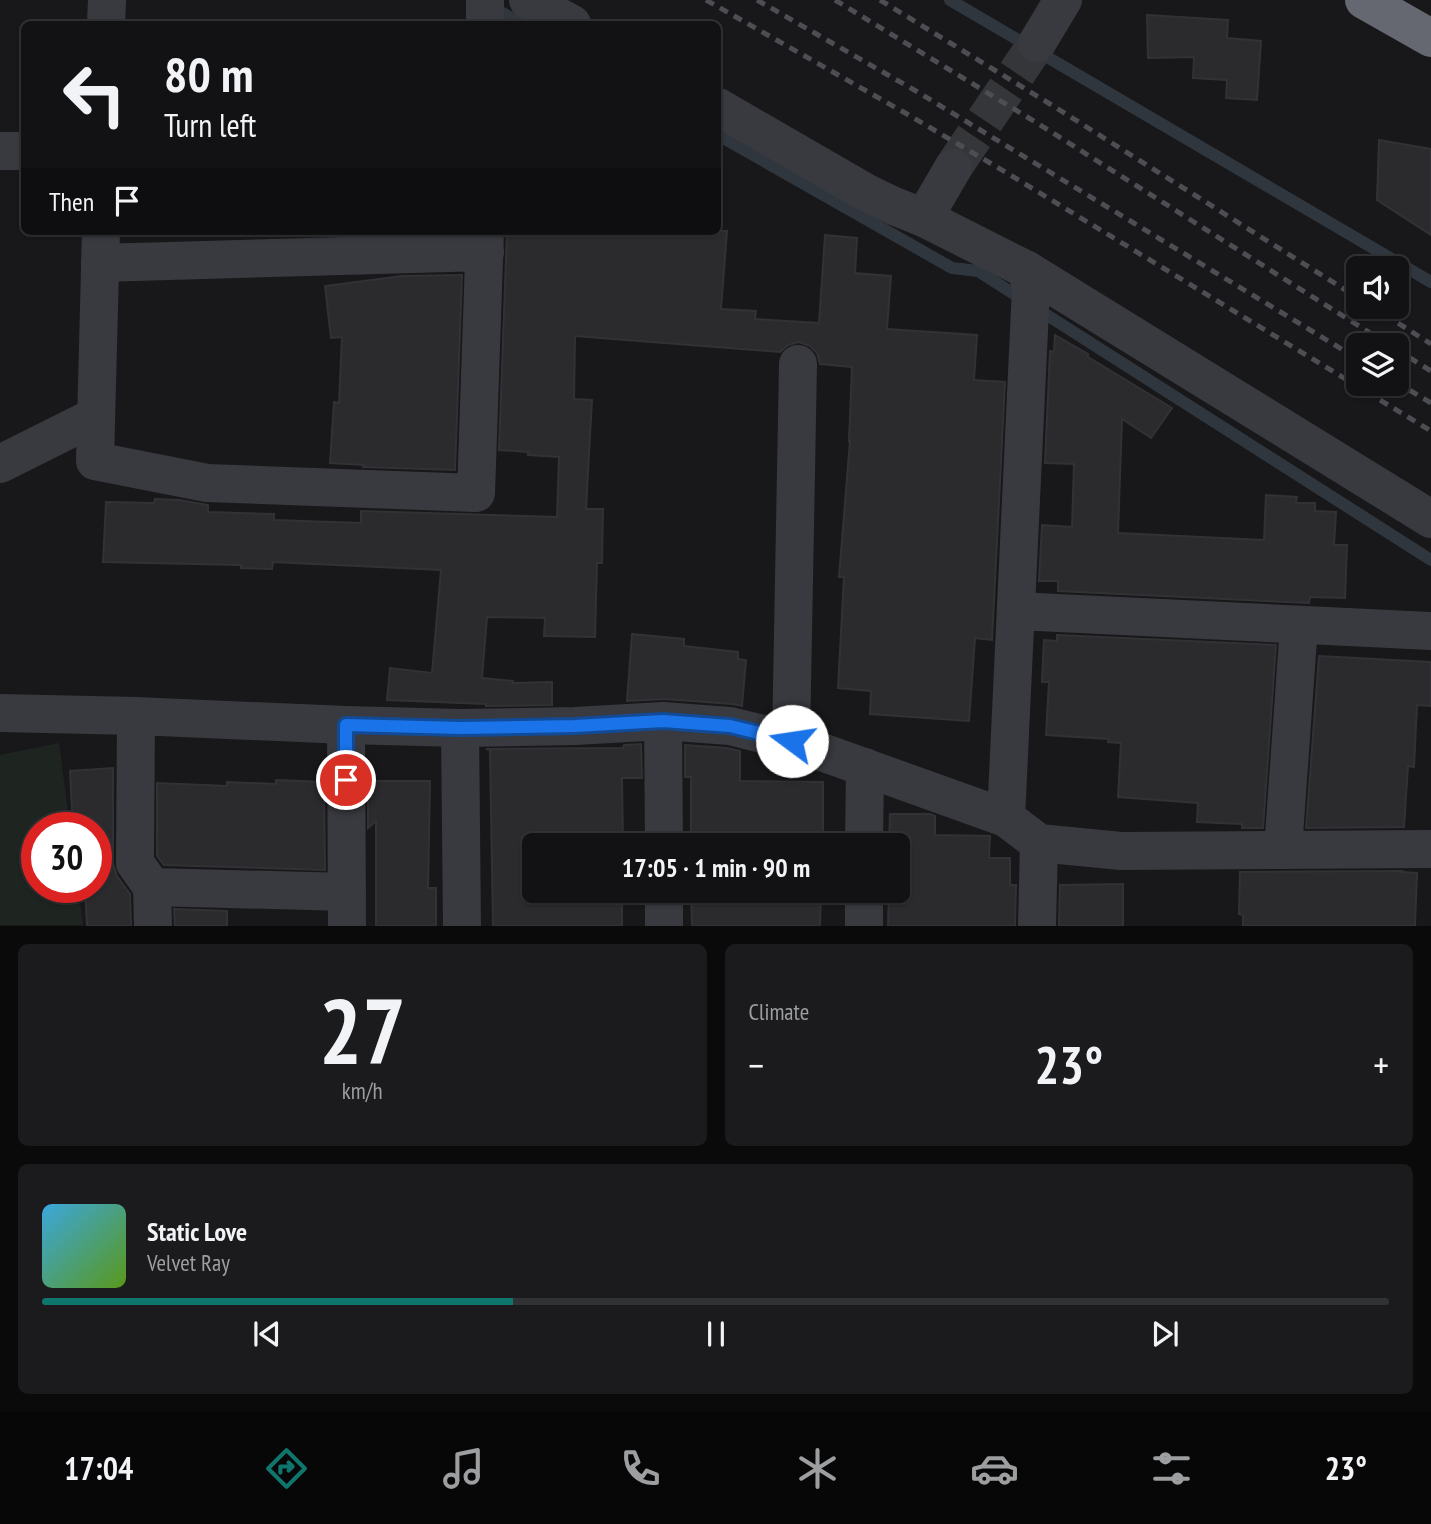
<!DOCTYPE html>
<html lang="en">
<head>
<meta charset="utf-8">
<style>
	body { margin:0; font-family:"PT Sans Narrow",sans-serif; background:#1b1b1d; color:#f1f3f6; height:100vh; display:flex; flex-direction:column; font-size:26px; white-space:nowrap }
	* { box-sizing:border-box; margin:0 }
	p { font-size:23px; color:#9c9ea0 }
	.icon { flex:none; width:38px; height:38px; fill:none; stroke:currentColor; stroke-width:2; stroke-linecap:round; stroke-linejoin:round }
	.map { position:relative; height:926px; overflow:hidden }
	.sheet { display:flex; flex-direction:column; gap:18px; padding:18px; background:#0a0a0b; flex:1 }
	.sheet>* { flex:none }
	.hud { position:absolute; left:21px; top:21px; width:700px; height:214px; border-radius:10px; box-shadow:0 2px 5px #0004,0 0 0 2px #313234; background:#121214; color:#f1f3f6; overflow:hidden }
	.buttons { position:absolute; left:1346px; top:256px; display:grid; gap:14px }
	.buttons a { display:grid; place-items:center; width:63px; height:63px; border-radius:10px; background:#121214; box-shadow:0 2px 5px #0004,0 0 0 2px #313234; font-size:35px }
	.speed { position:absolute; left:21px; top:812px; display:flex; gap:14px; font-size:35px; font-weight:700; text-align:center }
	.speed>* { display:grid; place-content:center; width:91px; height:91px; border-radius:50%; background:#121214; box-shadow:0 2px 5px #0004,0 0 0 2px #313234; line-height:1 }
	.speed .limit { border:10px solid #d22; background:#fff; color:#111 }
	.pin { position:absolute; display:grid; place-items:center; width:60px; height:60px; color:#fff; margin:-30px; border:4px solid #fff; border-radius:50%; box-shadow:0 2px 7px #0007 }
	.me { position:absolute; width:77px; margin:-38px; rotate:284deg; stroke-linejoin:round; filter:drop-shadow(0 0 5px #0008) }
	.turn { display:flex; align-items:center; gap:24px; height:147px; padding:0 28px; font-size:32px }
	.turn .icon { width:91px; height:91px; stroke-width:2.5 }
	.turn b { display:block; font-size:49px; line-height:60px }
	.then { display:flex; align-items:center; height:66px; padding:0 28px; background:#0003; gap:14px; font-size:26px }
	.big { font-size:52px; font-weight:700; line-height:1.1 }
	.sheet .widget { flex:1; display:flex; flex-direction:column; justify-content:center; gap:10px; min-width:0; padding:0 24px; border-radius:10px; background:#1b1b1d }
	.sheet .dial { align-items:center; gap:0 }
	.dial b { font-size:91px; line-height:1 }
	.song { display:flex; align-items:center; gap:21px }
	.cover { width:84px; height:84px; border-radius:10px; background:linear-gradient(135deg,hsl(200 70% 55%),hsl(90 70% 35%)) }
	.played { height:7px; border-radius:4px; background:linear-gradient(90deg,#0f766e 35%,#313234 35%) }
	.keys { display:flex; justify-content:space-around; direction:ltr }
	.heat { display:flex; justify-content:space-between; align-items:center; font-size:38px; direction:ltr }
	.sheet .tiles { flex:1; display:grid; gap:18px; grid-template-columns:1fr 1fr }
	.widget:last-child { grid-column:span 2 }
	.trip { position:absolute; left:522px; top:833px; width:388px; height:70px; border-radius:10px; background:#121214; box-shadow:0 2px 5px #0004,0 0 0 2px #313234; font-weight:700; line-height:70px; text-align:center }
	.tabs { display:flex; height:112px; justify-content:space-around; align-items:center; background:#070708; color:#9c9ea0 }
	.tabs .icon { width:49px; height:49px }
	.tabs .active { color:#0f766e }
	.tabs b { font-size:32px; color:#f1f3f6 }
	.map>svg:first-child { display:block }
	.green { fill:#1e2520 }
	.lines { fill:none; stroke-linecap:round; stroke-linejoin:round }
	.stream { stroke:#2f363d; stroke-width:12 }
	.building { fill:#2b2b2e; stroke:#323236; stroke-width:2 }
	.minor-tunnel { stroke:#35363a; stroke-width:38; stroke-dasharray:38 19; stroke-linecap:butt }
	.minor { stroke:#393a3f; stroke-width:38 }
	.highway { stroke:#656870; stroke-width:38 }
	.rail { stroke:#4c4e54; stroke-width:5; stroke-dasharray:9 7; stroke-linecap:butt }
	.route-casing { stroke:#114b97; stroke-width:18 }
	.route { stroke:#1a73e8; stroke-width:12 }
</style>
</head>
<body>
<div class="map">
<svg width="1431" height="926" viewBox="0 0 1431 926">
	<rect width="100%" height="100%" fill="#18181a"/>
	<path class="green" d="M 59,743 L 70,828 L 37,828 L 37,887 L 78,887 L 83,925 L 0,925 L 0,755 Z"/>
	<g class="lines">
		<g class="stream">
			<path d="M 950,0 L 1431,282"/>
			<path d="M 492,7 L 522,24"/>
			<path d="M 718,135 L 952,268 L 978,271 L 1431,560"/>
		</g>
	</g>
	<g class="building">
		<path d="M 1147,15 L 1228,20 L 1227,38 L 1261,41 L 1257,100 L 1226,98 L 1227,80 L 1193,78 L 1194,57 L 1148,58 Z"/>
		<path d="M 1379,140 L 1431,149 L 1431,235 L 1377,200 Z"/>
		<path d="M 507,231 L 727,231 L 721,309 L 756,311 L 755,319 L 819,323 L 825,235 L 857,238 L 855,273 L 891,276 L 887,329 L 977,335 L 974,380 L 1005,382 L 992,640 L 975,638 L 969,721 L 870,714 L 871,691 L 838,688 L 844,577 L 839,577 L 850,441 L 849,441 L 852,367 L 820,364 L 817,353 L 810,346 L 799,342 L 788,345 L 780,352 L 575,336 L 574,399 L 592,400 L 586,509 L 603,509 L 602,563 L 597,563 L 595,637 L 544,636 L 545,618 L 487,617 L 482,678 L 513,681 L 512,683 L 552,682 L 552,705 L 486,706 L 486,704 L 387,700 L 390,668 L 432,673 L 441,570 L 273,562 L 272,569 L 241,568 L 241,565 L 103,562 L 106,502 L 154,503 L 155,499 L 179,500 L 208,505 L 208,512 L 274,514 L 274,520 L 361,523 L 361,511 L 557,517 L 559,457 L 528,455 L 528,452 L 499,450 Z"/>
		<path d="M 462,275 L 455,470 L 363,467 L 364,465 L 330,463 L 334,402 L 339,403 L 342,337 L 331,338 L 325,286 L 402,276 Z"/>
		<path d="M 1055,335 L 1088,354 L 1088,357 L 1172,408 L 1151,438 L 1122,419 L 1118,533 L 1264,540 L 1266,495 L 1297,497 L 1296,503 L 1315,503 L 1315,511 L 1336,512 L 1334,545 L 1347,545 L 1345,598 L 1310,597 L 1309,603 L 1058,591 L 1058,581 L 1039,581 L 1042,525 L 1072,527 L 1074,464 L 1045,463 L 1050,351 L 1054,352 Z"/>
		<path d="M 632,634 L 684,639 L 684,646 L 738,652 L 738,659 L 746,660 L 742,706 L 732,704 L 665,699 L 627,701 Z"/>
		<path d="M 1057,635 L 1276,645 L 1263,828 L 1242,828 L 1242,824 L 1197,822 L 1198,803 L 1118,797 L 1121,743 L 1108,742 L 1109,739 L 1046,735 L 1049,682 L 1042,682 L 1044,640 L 1057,641 Z"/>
		<path d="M 1319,656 L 1431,662 L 1431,706 L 1417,705 L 1414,767 L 1408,766 L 1404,827 L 1306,828 Z"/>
		<path d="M 641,744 L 642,778 L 622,778 L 623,845 L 534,845 L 534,891 L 624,891 L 622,892 L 622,926 L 493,926 L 490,750 L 486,749 L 623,748 L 624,745 Z"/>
		<path d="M 685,745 L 727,748 L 740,751 L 740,781 L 823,782 L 823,845 L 691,845 L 691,777 L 685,777 Z"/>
		<path d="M 113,768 L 113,863 L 117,876 L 130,894 L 131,926 L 87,926 L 85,887 L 96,887 L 96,828 L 73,828 L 70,771 Z"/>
		<path d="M 276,780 L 324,782 L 325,870 L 164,865 L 157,856 L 157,783 L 227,786 L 227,782 L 276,784 Z"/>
		<path d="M 368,781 L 430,781 L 428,888 L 436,888 L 436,926 L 376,926 L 376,821 L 368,828 Z"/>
		<path d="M 890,814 L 930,814 L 935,816 L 935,835 L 990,836 L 989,858 L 1010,858 L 1010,885 L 1016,885 L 1015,926 L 888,926 L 889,891 L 898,891 L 898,845 L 889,845 Z"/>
		<path d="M 1402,871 L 1401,872 L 1417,873 L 1415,926 L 1243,926 L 1243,915 L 1239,914 L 1240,872 Z"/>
		<path d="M 1123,884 L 1123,926 L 1059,926 L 1060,885 Z"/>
		<path d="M 691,891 L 821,891 L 820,926 L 692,926 Z"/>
		<path d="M 174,909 L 227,911 L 227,926 L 175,926 Z"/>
	</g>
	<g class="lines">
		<path class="minor-tunnel" d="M 953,168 L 1037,43"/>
		<g class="minor">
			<path d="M 528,0 L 572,24"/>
			<path d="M 106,24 L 107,0"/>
			<path d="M 485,24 L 485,0"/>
			<path d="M 1037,43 L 1063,0"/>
			<path d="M 718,107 L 865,192 L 894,206 L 924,218 L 1027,270 L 1431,519"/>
			<path d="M 0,151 L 24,151"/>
			<path d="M 924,218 L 953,168"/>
			<path d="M 101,231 L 95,461 L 207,483 L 476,493 L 485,231"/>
			<path d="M 100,263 L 485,252"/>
			<path d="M 0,464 L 96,416"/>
			<path d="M 1016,611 L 1431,631"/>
			<path d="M 0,713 L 136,716 L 346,725 L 460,728 L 575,726 L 663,721 L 730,726 L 791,741 L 1006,818 L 1039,843 L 1121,851 L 1431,849"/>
			<path d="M 136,716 L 135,863 L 152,887 L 347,892"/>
			<path d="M 663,721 L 664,845"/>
			<path d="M 346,725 L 347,926"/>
			<path d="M 460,728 L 462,926"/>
			<path d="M 791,741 L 798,364"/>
			<path d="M 1006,818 L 1031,288 L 1027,270"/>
			<path d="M 864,845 L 865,767"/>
			<path d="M 1283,850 L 1299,625"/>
			<path d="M 152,887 L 153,926"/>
			<path d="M 664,891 L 664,926"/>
			<path d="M 864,926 L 864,891"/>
			<path d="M 1037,926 L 1039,843"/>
		</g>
		<path class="highway" d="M 1364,0 L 1431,38"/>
		<g class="rail">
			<path d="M 706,0 L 907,114 L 1007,173 L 1431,431"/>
			<path d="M 757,0 L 916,91 L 1358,359"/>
			<path d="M 835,0 L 1037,123 L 1389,345"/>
			<path d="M 880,0 L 1050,104 L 1358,298"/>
			<path d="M 1371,306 L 1431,344"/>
			<path d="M 1396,349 L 1431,371"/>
			<path d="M 1396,382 L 1431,403"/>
		</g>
	</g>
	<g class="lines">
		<g class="route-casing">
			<path id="route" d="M 346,780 L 346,725 L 460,728 L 575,726 L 663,721 L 730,726 L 792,741"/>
		</g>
		<use href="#route" class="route"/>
	</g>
</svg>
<div class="buttons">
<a><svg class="icon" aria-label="sound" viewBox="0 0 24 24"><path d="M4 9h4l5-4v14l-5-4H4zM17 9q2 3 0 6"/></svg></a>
<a><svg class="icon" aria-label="layers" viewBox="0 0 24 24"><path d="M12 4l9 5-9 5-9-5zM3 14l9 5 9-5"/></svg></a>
</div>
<div class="speed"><div class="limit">30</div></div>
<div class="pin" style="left:346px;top:780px;background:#d93025"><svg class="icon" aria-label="arrive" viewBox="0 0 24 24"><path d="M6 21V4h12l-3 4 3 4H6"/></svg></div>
<svg class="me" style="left:792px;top:741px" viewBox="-20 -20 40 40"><circle r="19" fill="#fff"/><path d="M0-13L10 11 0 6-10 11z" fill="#1a73e8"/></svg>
<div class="trip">17:05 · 1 min · 90 m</div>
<div class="hud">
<div class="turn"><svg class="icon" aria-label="left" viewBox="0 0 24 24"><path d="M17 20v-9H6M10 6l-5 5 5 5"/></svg><div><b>80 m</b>Turn left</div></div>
<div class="then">Then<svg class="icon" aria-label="arrive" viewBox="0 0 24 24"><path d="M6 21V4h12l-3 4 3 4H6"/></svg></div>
</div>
</div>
<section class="sheet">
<div class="tiles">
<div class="widget dial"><b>27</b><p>km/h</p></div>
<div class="widget"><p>Climate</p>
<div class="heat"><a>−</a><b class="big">23°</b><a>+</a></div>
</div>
<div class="widget">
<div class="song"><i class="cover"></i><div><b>Static Love</b><p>Velvet Ray</p></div></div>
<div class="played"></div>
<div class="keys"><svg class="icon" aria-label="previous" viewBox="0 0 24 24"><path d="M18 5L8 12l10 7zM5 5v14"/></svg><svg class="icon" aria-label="pause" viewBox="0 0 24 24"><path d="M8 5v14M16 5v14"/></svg><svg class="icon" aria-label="next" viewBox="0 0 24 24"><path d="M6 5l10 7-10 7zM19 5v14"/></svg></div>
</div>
</div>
</section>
<nav class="tabs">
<b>17:04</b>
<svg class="icon active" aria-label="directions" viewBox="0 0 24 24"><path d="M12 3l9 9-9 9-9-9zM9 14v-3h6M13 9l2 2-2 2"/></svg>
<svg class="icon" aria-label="music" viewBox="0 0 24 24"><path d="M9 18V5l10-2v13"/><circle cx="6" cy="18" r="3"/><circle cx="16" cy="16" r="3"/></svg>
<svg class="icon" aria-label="phone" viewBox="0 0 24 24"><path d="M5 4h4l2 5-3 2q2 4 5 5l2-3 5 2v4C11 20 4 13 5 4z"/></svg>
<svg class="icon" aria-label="climate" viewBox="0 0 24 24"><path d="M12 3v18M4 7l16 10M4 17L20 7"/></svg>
<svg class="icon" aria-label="car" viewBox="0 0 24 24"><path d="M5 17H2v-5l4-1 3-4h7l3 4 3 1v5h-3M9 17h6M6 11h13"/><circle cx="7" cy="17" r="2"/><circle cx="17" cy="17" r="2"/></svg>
<svg class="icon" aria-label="filters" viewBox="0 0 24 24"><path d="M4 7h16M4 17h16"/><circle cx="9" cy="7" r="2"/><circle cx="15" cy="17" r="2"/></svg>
<b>23°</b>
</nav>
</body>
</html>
